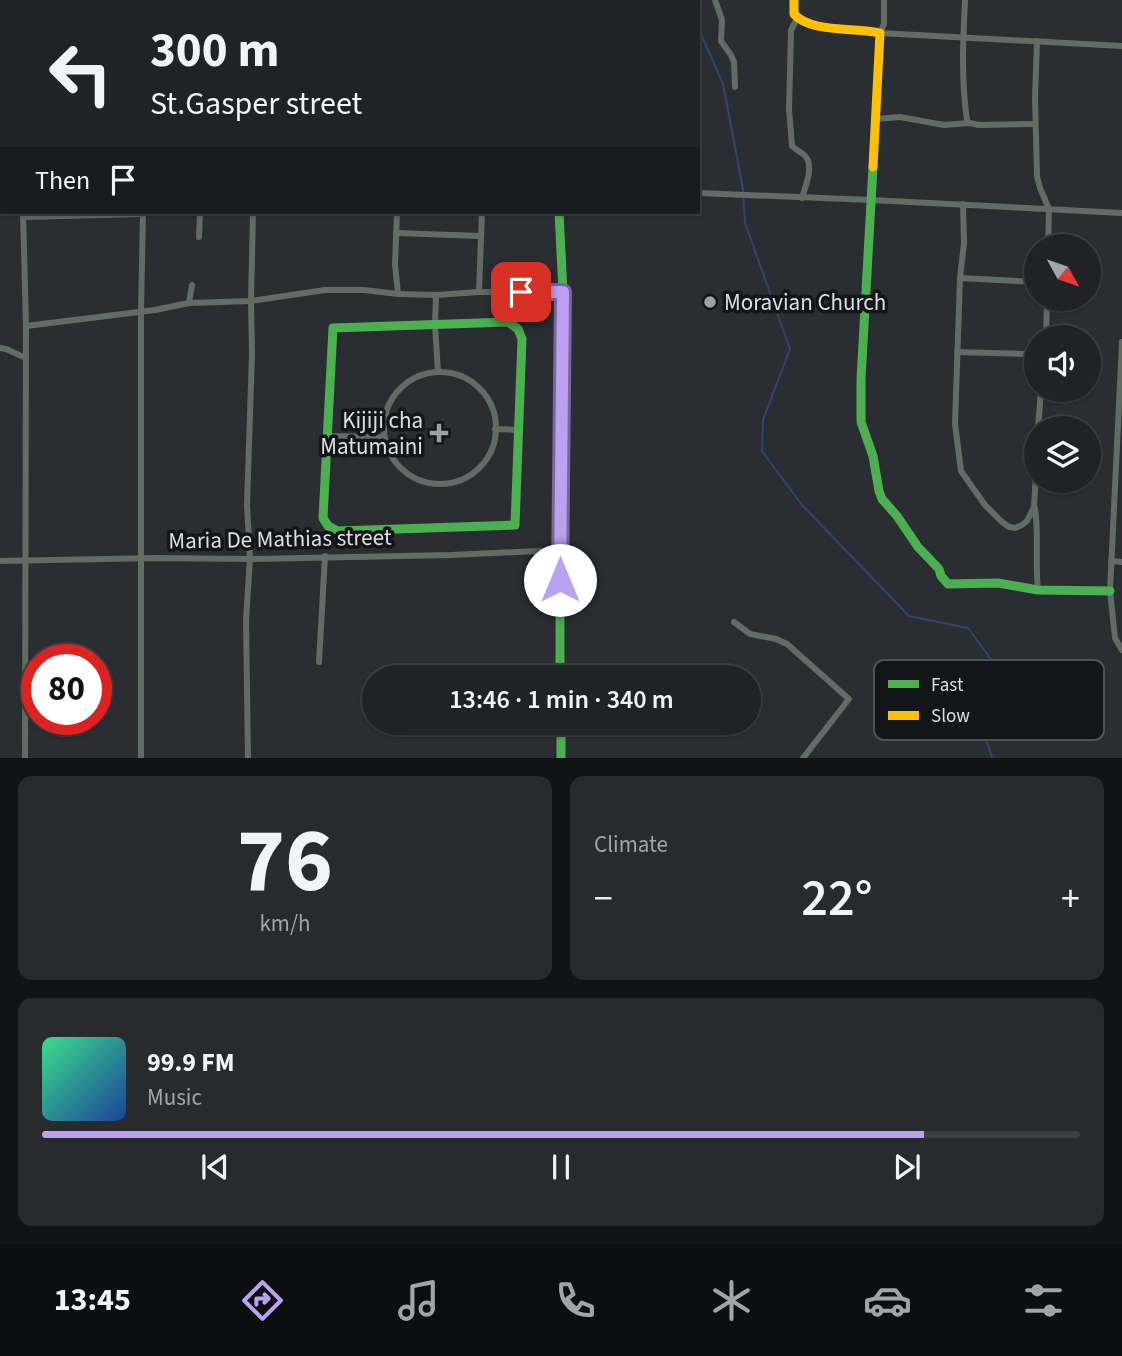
<!DOCTYPE html>
<html lang="en">
<head>
<meta charset="utf-8">
<style>
	body { margin:0; font-family:"Source Sans 3",sans-serif; background:#282a2e; color:#f1f3f6; height:100vh; display:flex; flex-direction:column; font-size:26px; white-space:nowrap }
	* { box-sizing:border-box; margin:0 }
	p { font-size:23px; color:#a2a4a7 }
	.icon { flex:none; width:38px; height:38px; fill:none; stroke:currentColor; stroke-width:2; stroke-linecap:round; stroke-linejoin:round }
	.map { position:relative; height:758px; overflow:hidden }
	.panel { display:flex; flex-direction:column; gap:18px; padding:18px; background:#121315; flex:1 }
	.panel>* { flex:none }
	.top-card { position:absolute; left:0px; top:0px; width:700px; height:214px; box-shadow:0 2px 5px #0004,0 0 0 2px #3d3f43; background:#202226; color:#f1f3f6; overflow:hidden }
	.needle { width:46px; rotate:130deg }
	.fabs { position:absolute; left:1024px; top:234px; display:grid; gap:14px }
	.fabs a { display:grid; place-items:center; width:77px; height:77px; border-radius:50%; background:#202226; box-shadow:0 2px 5px #0004,0 0 0 2px #3d3f43; font-size:35px }
	.speed { position:absolute; left:21px; top:644px; display:flex; gap:14px; font-size:35px; font-weight:700; text-align:center }
	.speed>* { display:grid; place-content:center; width:91px; height:91px; border-radius:50%; background:#202226; box-shadow:0 2px 5px #0004,0 0 0 2px #3d3f43; line-height:1 }
	.speed .limit { border:10px solid #d22; background:#fff; color:#111 }
	.pin { position:absolute; display:grid; place-items:center; width:60px; height:60px; color:#fff; margin:-30px; border-radius:14px; box-shadow:0 4px 10px #0006 }
	.me { position:absolute; width:77px; margin:-38px; rotate:0deg; stroke-linejoin:round; filter:drop-shadow(0 0 5px #0008) }
	.turn { display:flex; align-items:center; gap:24px; height:147px; padding:0 35px; font-size:32px }
	.turn .icon { width:91px; height:91px; stroke-width:2.5 }
	.turn b { display:block; font-size:49px; line-height:60px }
	.then { display:flex; align-items:center; height:66px; padding:0 35px; background:#0003; gap:14px; font-size:26px }
	.big { font-size:52px; font-weight:600; line-height:1.1 }
	.panel .card { flex:1; display:flex; flex-direction:column; justify-content:center; gap:10px; min-width:0; padding:0 24px; border-radius:14px; background:#282a2e }
	.panel .dial { align-items:center; gap:0 }
	.dial b { font-size:91px; line-height:1 }
	.song { display:flex; align-items:center; gap:21px }
	.cover { width:84px; height:84px; border-radius:10px; background:linear-gradient(135deg,hsl(150 70% 55%),hsl(220 70% 35%)) }
	.played { height:7px; border-radius:4px; background:linear-gradient(90deg,#bca0f2 85%,#3d3f43 85%) }
	.keys { display:flex; justify-content:space-around; direction:ltr }
	.heat { display:flex; justify-content:space-between; align-items:center; font-size:38px; direction:ltr }
	.panel .tiles { flex:1; display:grid; gap:18px; grid-template-columns:1fr 1fr }
	.card:last-child { grid-column:span 2 }
	.trip { position:absolute; left:362px; top:665px; width:399px; height:70px; border-radius:35px; background:#202226; box-shadow:0 2px 5px #0004,0 0 0 2px #3d3f43; font-weight:600; line-height:70px; text-align:center }
	.tab-bar { display:flex; height:112px; justify-content:space-around; align-items:center; background:#0d0e0f; color:#a2a4a7 }
	.tab-bar .icon { width:49px; height:49px }
	.tab-bar .on { color:#bca0f2 }
	.tab-bar b { font-size:32px; color:#f1f3f6 }
	.map>svg:first-child { display:block }
	.lines { fill:none; stroke-linecap:round; stroke-linejoin:round }
	.stream { stroke:#2c4774; stroke-width:2 }
	.street { stroke:#616c62; stroke-width:6 }
	.fast { stroke:#4caf50; stroke-width:9 }
	.slow { stroke:#ffc107; stroke-width:9 }
	.route-casing { stroke:#7a689d; stroke-width:18 }
	.route { stroke:#bca0f2; stroke-width:12 }
	.poi-dot { fill:#9da1a6; stroke:#131519; stroke-width:2.5 }
	.labels { text-anchor:middle; dominant-baseline:central; stroke-width:7; stroke-linejoin:round; paint-order:stroke }
	.poi-label { font-size:23px; fill:#dbdfe5; stroke:#131519; text-anchor:start }
	.street-label { font-size:23px; fill:#dbdfe5; stroke:#131519 }
	.key { fill:#131519; stroke:#4f5256; stroke-width:2 }
	.key-label { font-size:19px; fill:#dbdfe5 }
</style>
</head>
<body>
<div class="map">
<svg width="1122" height="758" viewBox="0 0 1122 758">
	<rect width="100%" height="100%" fill="#2a2e32"/>
	<g class="lines">
		<g class="stream">
			<path d="M 686,0 L 687,2"/>
			<path d="M 698,27 L 723,84 L 743,189 L 745,223 L 790,349 L 763,420 L 762,451 L 802,505 L 909,616 L 968,628 L 1007,681 L 986,738 L 992,758"/>
		</g>
		<g class="street">
			<path d="M 23,0 L 23,2"/>
			<path d="M 651,0 L 651,2"/>
			<path d="M 715,0 L 722,20 L 721,41 L 731,55 L 734,62 L 735,87"/>
			<path d="M 884,0 L 884,24 L 880,33 L 1122,46"/>
			<path d="M 965,0 C 963,40 961,80 967,120 L 969,123 L 979,125 L 1035,124"/>
			<path d="M 144,2 L 144,0"/>
			<path d="M 254,2 L 254,0"/>
			<path d="M 797,19 L 791,30 L 789,109 L 792,146 C 796,150 803,153 806,157 C 814,167 805,187 802,198"/>
			<path d="M 1037,41 L 1035,97 L 1037,176 L 1040,188 L 1049,209 L 1048,247"/>
			<path d="M 875,119 L 900,117 L 944,125 L 969,123"/>
			<path d="M 698,193 L 871,200 L 1122,213"/>
			<path d="M 963,204 L 964,243 L 960,278 L 955,424 L 961,471 L 985,505 L 1001,521 L 1009,527 L 1015,528 L 1022,525 L 1027,521 L 1034,507 L 1036,473"/>
			<path d="M 23,212 L 26,326 L 25,758"/>
			<path d="M 397,212 L 395,264 L 398,294"/>
			<path d="M 23,217 L 143,214"/>
			<path d="M 396,233 L 481,236"/>
			<path d="M 199,237 L 200,212"/>
			<path d="M 960,278 L 1036,282"/>
			<path d="M 479,292 L 482,212"/>
			<path d="M 436,295 L 435,325 L 438,372"/>
			<path d="M 189,303 L 192,285"/>
			<path d="M 26,326 L 155,310 L 189,303 L 251,301 L 325,290 L 364,290 L 398,294 L 436,295 L 479,292 L 563,292"/>
			<path d="M 1046,338 L 1047,299"/>
			<path d="M 1122,342 L 1110,591 L 1115,638 L 1122,650"/>
			<path d="M 0,348 L 6,349 L 26,358"/>
			<path d="M 957,352 L 1023,354 L 1036,352"/>
			<circle cx="440" cy="428" r="56"/>
			<path d="M 495,429 L 520,430"/>
			<path d="M 1038,429 L 1041,390"/>
			<path d="M 328,436 L 384,437"/>
			<path d="M 1035,508 C 1039,535 1035,562 1038,590"/>
			<path d="M 0,561 L 156,558 L 250,559 L 451,555 L 560,550"/>
			<path d="M 1111,561 L 1122,562"/>
			<path d="M 734,622 L 750,634 L 776,639 L 787,644 L 849,699 L 803,758"/>
			<path d="M 319,662 L 325,556"/>
			<path d="M 141,758 L 141,312 L 143,212"/>
			<path d="M 248,758 L 246,620 L 250,559 L 247,505 L 252,354 L 251,301 L 253,212"/>
		</g>
		<g class="fast">
			<path d="M 561,0 L 561,2"/>
			<path d="M 873,167 L 861,379 L 861,422 L 873,456 L 879,491 L 882,499 L 897,516 L 918,547 L 939,569 L 941,576 L 948,584 L 998,583 L 1038,590 L 1110,591"/>
			<path d="M 559,212 L 563,292 L 560,470 L 560,677"/>
			<path d="M 508,322 L 518,329 L 522,339 L 515,525 L 338,531 L 328,526 L 323,518 L 333,328 Z"/>
			<path d="M 561,723 L 561,758"/>
		</g>
		<path class="slow" d="M 794,0 L 794,14 C 810,33 856,27 880,33 L 873,167"/>
	</g>
	<g class="lines">
		<g class="route-casing">
			<path id="route" d="M 521,292 L 563,292 L 560,580"/>
		</g>
		<use href="#route" class="route"/>
	</g>
	<g class="poi-dot">
		<circle cx="710" cy="302" r="7"/>
		<path d="M435.5 422.5h7v7h7v7h-7v7h-7v-7h-7v-7h7z"/>
	</g>
	<g class="labels">
		<g class="poi-label">
			<text x="724" y="302">Moravian Church</text>
			<text x="423" y="420" text-anchor="end">Kijiji cha<tspan x="423" dy="26">Matumaini</tspan></text>
		</g>
		<g class="street-label">
			<text transform="translate(280 539) rotate(-1)">Maria De Mathias street</text>
		</g>
	</g>
	<rect x="874" y="660" width="230" height="80" rx="10" class="key"/>
	<rect x="888" y="680" width="31" height="8" fill="#4caf50"/>
	<rect x="888" y="711" width="31" height="9" fill="#ffc107"/>
	<g class="key-label">
		<text x="931" y="691">Fast</text>
		<text x="931" y="722">Slow</text>
	</g>
</svg>
<div class="fabs">
<a><svg class="needle" viewBox="-14 -14 28 28"><path d="M0-13l5 13h-10z" fill="#e53935"/><path d="M0 13l5-13h-10z" fill="#a2a4a7"/></svg></a>
<a><svg class="icon" aria-label="sound" viewBox="0 0 24 24"><path d="M4 9h4l5-4v14l-5-4H4zM17 9q2 3 0 6"/></svg></a>
<a><svg class="icon" aria-label="layers" viewBox="0 0 24 24"><path d="M12 4l9 5-9 5-9-5zM3 14l9 5 9-5"/></svg></a>
</div>
<div class="speed"><div class="limit">80</div></div>
<div class="pin" style="left:521px;top:292px;background:#d93025"><svg class="icon" aria-label="arrive" viewBox="0 0 24 24"><path d="M6 21V4h12l-3 4 3 4H6"/></svg></div>
<svg class="me" style="left:560px;top:580px" viewBox="-20 -20 40 40"><circle r="19" fill="#fff"/><path d="M0-13L10 11 0 6-10 11z" fill="#bca0f2"/></svg>
<div class="trip">13:46 · 1 min · 340 m</div>
<div class="top-card">
<div class="turn"><svg class="icon" aria-label="left" viewBox="0 0 24 24"><path d="M17 20v-9H6M10 6l-5 5 5 5"/></svg><div><b>300 m</b>St.Gasper street</div></div>
<div class="then">Then<svg class="icon" aria-label="arrive" viewBox="0 0 24 24"><path d="M6 21V4h12l-3 4 3 4H6"/></svg></div>
</div>
</div>
<section class="panel">
<div class="tiles">
<div class="card dial"><b>76</b><p>km/h</p></div>
<div class="card"><p>Climate</p>
<div class="heat"><a>−</a><b class="big">22°</b><a>+</a></div>
</div>
<div class="card">
<div class="song"><i class="cover"></i><div><b>99.9 FM</b><p>Music</p></div></div>
<div class="played"></div>
<div class="keys"><svg class="icon" aria-label="previous" viewBox="0 0 24 24"><path d="M18 5L8 12l10 7zM5 5v14"/></svg><svg class="icon" aria-label="pause" viewBox="0 0 24 24"><path d="M8 5v14M16 5v14"/></svg><svg class="icon" aria-label="next" viewBox="0 0 24 24"><path d="M6 5l10 7-10 7zM19 5v14"/></svg></div>
</div>
</div>
</section>
<nav class="tab-bar">
<b>13:45</b>
<svg class="icon on" aria-label="directions" viewBox="0 0 24 24"><path d="M12 3l9 9-9 9-9-9zM9 14v-3h6M13 9l2 2-2 2"/></svg>
<svg class="icon" aria-label="music" viewBox="0 0 24 24"><path d="M9 18V5l10-2v13"/><circle cx="6" cy="18" r="3"/><circle cx="16" cy="16" r="3"/></svg>
<svg class="icon" aria-label="phone" viewBox="0 0 24 24"><path d="M5 4h4l2 5-3 2q2 4 5 5l2-3 5 2v4C11 20 4 13 5 4z"/></svg>
<svg class="icon" aria-label="climate" viewBox="0 0 24 24"><path d="M12 3v18M4 7l16 10M4 17L20 7"/></svg>
<svg class="icon" aria-label="car" viewBox="0 0 24 24"><path d="M5 17H2v-5l4-1 3-4h7l3 4 3 1v5h-3M9 17h6M6 11h13"/><circle cx="7" cy="17" r="2"/><circle cx="17" cy="17" r="2"/></svg>
<svg class="icon" aria-label="filters" viewBox="0 0 24 24"><path d="M4 7h16M4 17h16"/><circle cx="9" cy="7" r="2"/><circle cx="15" cy="17" r="2"/></svg>
</nav>
</body>
</html>
